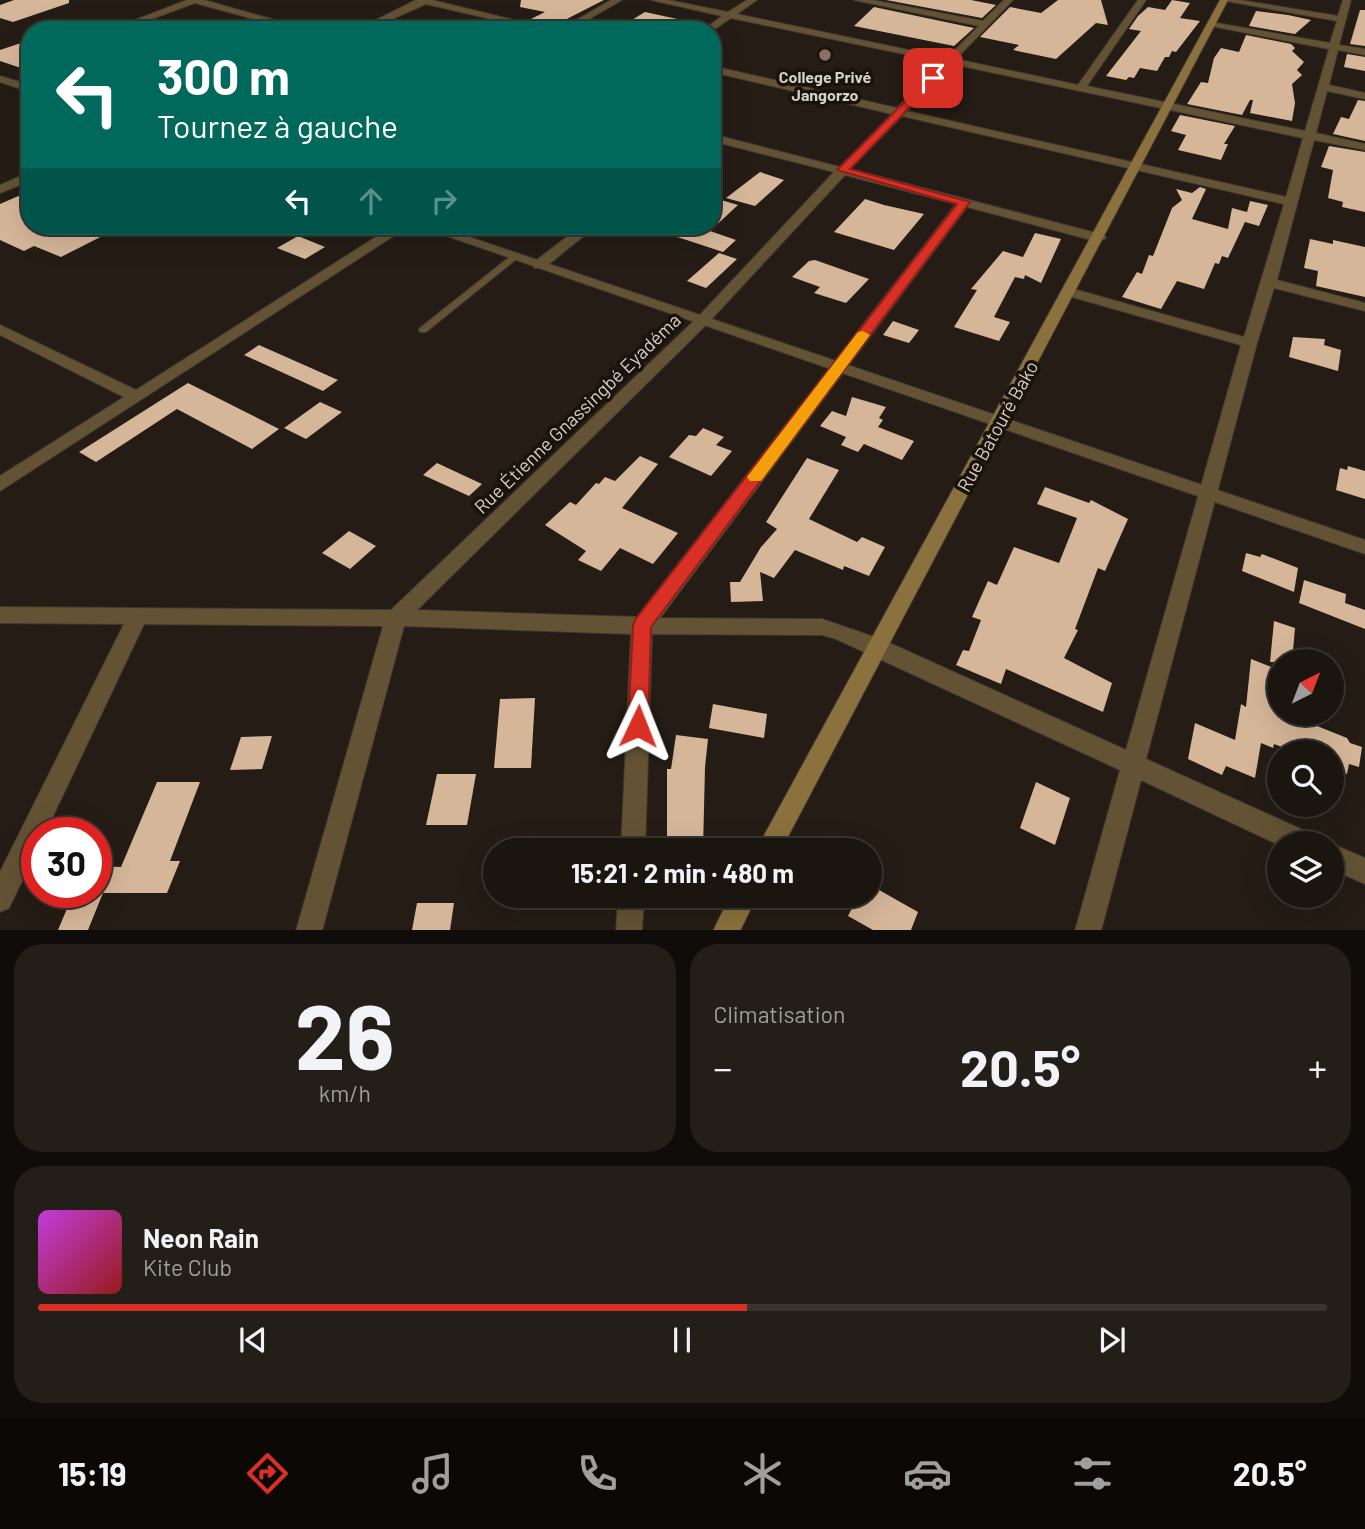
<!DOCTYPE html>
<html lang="fr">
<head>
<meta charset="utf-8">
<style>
	body { margin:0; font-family:Barlow,sans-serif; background:#241e19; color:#f1f3f6; height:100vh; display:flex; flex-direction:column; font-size:26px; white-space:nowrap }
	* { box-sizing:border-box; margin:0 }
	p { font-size:23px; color:#a09f9f }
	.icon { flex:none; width:38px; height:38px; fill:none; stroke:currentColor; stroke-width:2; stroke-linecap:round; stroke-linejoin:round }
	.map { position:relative; height:930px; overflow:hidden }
	.details { display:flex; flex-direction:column; gap:14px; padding:14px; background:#0f0c09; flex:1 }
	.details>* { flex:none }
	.hud { position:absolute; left:21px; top:21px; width:700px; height:214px; border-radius:28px; box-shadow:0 7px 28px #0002,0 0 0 2px #393430; background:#00695c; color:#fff; overflow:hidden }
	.needle { width:46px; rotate:42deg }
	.controls { position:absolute; left:1267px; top:649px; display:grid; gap:14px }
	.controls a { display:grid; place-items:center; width:77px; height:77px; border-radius:50%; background:#1b1510; box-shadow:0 7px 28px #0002,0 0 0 2px #393430; font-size:35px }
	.speed { position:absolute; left:21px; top:817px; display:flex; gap:14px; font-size:35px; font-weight:700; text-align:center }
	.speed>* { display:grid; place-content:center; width:91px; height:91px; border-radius:50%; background:#1b1510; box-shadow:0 7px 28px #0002,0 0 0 2px #393430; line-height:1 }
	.speed .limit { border:10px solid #d22; background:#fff; color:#111 }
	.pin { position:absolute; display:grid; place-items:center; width:60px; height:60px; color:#fff; margin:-30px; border-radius:14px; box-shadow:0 4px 10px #0006 }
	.me { position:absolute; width:77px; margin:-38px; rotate:2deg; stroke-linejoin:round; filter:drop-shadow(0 0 5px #0008) }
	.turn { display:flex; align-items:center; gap:24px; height:147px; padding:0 21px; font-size:32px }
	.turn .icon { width:91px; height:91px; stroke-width:2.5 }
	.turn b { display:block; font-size:49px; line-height:60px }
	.lanes { display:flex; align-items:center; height:66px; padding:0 21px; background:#0003; justify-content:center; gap:35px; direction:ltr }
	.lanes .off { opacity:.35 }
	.big { font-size:52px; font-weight:700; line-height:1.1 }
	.details .widget { flex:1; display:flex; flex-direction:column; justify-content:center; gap:10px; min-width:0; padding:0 24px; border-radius:28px; background:#241e19 }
	.details .dial { align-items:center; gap:0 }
	.dial b { font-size:91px; line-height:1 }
	.song { display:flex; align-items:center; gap:21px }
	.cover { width:84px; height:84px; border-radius:10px; background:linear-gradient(135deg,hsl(290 70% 55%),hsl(0 70% 35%)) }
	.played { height:7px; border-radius:4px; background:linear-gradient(90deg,#d93025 55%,#393430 55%) }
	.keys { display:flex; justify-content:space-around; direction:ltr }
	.heat { display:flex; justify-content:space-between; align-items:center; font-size:38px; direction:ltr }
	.details .tiles { flex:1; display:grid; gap:14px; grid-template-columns:1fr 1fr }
	.widget:last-child { grid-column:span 2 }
	.trip { position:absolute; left:483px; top:838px; width:399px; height:70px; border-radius:35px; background:#1b1510; box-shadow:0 7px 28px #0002,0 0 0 2px #393430; font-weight:700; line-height:70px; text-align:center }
	.menu { display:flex; height:112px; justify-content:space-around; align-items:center; background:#0b0806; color:#a09f9f }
	.menu .icon { width:49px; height:49px }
	.menu .on { color:#d93025 }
	.menu b { font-size:32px; color:#f1f3f6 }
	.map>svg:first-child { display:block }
	.building { fill:#d5b699 }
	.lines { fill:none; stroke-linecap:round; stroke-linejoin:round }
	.service-casing { stroke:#403932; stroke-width:2 }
	.minor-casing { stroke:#403932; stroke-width:2 }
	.tertiary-casing { stroke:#403932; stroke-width:2 }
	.secondary-casing { stroke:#403932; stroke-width:2 }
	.service { fill:#635334; fill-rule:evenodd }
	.minor { fill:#635334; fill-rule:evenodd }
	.tertiary { fill:#635334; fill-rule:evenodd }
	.secondary { fill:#8a713d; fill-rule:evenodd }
	.route { fill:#d93025; stroke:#8d1f18; stroke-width:2 }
	.slow { fill:#f59e0b }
	.education-dot { fill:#8d6e63; stroke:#1a130c; stroke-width:2.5 }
	.labels { text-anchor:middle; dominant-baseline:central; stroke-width:7; stroke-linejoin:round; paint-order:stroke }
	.far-poi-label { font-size:16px; font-weight:bold; fill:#d5d0cb; stroke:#1a130c }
	.street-label { font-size:19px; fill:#d5d0cb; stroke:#1a130c }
</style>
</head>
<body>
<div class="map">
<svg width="1365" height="931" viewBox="0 0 1365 931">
	<rect width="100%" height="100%" fill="#241c15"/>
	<g class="building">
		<path d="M 14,0 L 69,0 L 69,3 L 13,22 L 0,18 L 0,5 Z"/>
		<path d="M 521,0 L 604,0 L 555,25 L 531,19 L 545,12 L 520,7 Z"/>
		<path d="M 886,0 L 971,0 L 996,5 L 982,18 Z"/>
		<path d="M 1058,0 L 1101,0 L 1108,25 L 1096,23 L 1056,59 L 1013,50 L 1019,45 L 980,37 L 1010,7 L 1041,13 Z"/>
		<path d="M 1172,0 L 1190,3 L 1180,18 L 1200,21 L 1176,52 L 1172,51 L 1169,57 L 1165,57 L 1157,71 L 1140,68 L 1134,78 L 1129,77 L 1126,80 L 1106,76 L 1141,31 L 1129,29 L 1138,16 L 1148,7 L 1165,10 Z"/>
		<path d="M 874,7 L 974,28 L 954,46 L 854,26 Z"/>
		<path d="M 1360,10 L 1365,10 L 1365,46 L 1350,44 Z"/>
		<path d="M 1256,11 L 1288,15 L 1311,20 L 1295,34 L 1249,26 Z"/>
		<path d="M 645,12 L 691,22 L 690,30 L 615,30 Z"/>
		<path d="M 1246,35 L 1291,44 L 1295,48 L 1292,51 L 1304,62 L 1297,70 L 1302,75 L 1292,84 L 1295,103 L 1292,121 L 1250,113 L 1253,100 L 1250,100 L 1242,115 L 1187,104 L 1201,82 L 1208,83 L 1214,58 L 1221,48 L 1239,52 Z"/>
		<path d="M 30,40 L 30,71 L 0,61 L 0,50 Z"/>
		<path d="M 1347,54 L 1365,57 L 1365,71 L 1344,67 Z"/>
		<path d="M 1358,100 L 1365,101 L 1365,141 L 1333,134 L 1341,117 L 1349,119 Z"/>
		<path d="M 1180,115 L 1235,126 L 1224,144 L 1228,144 L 1221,160 L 1178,150 L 1186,135 L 1171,131 Z"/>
		<path d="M 1329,146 L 1365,152 L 1365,212 L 1342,207 L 1343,202 L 1328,198 L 1333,170 L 1321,167 Z"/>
		<path d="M 760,172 L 784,180 L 755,206 L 726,198 Z"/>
		<path d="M 1200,187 L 1206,189 L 1192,219 L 1228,229 L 1232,208 L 1247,212 L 1250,201 L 1268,205 L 1259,226 L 1245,222 L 1228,258 L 1222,256 L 1219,264 L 1215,263 L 1204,289 L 1177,281 L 1161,309 L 1122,297 L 1137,272 L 1142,274 L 1149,255 L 1153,256 L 1172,208 L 1182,200 L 1176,189 L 1192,193 Z"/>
		<path d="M 30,191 L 30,226 L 122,226 L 61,257 L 34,246 L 24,251 L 0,240 L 0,204 Z"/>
		<path d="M 865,199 L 884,205 L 924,214 L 894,250 L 834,232 Z"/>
		<path d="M 721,200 L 738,205 L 710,231 L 736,240 L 723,252 L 653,229 L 653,226 L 712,226 L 712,207 Z"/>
		<path d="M 1035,233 L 1061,239 L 1041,283 L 1025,275 L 1024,279 L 1015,277 L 994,317 L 1010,322 L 999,341 L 954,327 L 977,290 L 971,289 L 1003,251 L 1023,257 Z"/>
		<path d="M 298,236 L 325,247 L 305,259 L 277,248 Z"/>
		<path d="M 1310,239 L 1333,244 L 1333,240 L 1365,247 L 1365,297 L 1316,286 L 1318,271 L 1304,268 Z"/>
		<path d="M 719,253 L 737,259 L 706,288 L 687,281 Z"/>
		<path d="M 815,260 L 869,279 L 846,303 L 814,293 L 820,287 L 792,277 L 809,261 Z"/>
		<path d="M 893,321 L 919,330 L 909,343 L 883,335 Z"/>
		<path d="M 1293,337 L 1325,339 L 1324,345 L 1341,350 L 1338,371 L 1289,357 Z"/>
		<path d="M 259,345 L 338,380 L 323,391 L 244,355 Z"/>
		<path d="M 188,383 L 279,429 L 252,449 L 177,409 L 96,462 L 79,452 Z"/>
		<path d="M 852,397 L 886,407 L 879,418 L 883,420 L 878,427 L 914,441 L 902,460 L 864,444 L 858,452 L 841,445 L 846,437 L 820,426 L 832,411 L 846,416 Z"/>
		<path d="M 320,402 L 342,412 L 306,439 L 284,428 Z"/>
		<path d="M 703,428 L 724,437 L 716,445 L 732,451 L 711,476 L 669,457 L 689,435 L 696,436 Z"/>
		<path d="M 640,456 L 658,464 L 622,508 L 678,533 L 653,564 L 620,548 L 601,571 L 578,560 L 586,551 L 545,525 L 570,502 L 576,505 L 596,483 L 599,484 L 605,477 L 615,481 Z"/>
		<path d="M 807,458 L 839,470 L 809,519 L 857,542 L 862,537 L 885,547 L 869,576 L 844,566 L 843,570 L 795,550 L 774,578 L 760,572 L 763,601 L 731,602 L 730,582 L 740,582 L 761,547 L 777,529 L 766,522 Z"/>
		<path d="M 437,463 L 482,484 L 469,496 L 423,475 Z"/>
		<path d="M 1348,466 L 1365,471 L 1365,499 L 1336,490 L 1340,468 L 1347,470 Z"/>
		<path d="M 1045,487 L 1089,503 L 1091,500 L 1128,519 L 1105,571 L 1098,568 L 1075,629 L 1078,630 L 1064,658 L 1112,683 L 1103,712 L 1006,669 L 1001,684 L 956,665 L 963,650 L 969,651 L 981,620 L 972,617 L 988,581 L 997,585 L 1014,547 L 1059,563 L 1077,518 L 1037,504 Z"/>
		<path d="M 349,531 L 376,546 L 350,569 L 322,553 Z"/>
		<path d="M 1246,553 L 1260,557 L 1262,554 L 1298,568 L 1294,592 L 1242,571 Z"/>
		<path d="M 1304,580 L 1346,594 L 1345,603 L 1365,610 L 1365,629 L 1299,603 Z"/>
		<path d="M 1274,621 L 1295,628 L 1292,662 L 1270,662 Z"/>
		<path d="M 1251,659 L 1279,670 L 1279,714 L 1309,714 L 1307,722 L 1347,738 L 1350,743 L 1362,747 L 1359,767 L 1349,764 L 1347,774 L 1332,767 L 1332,752 L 1295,752 L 1274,744 L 1273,748 L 1261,743 L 1255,778 L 1226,766 L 1222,775 L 1188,759 L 1195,723 L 1235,740 L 1241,704 L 1246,707 Z"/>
		<path d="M 535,698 L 531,768 L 494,768 L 500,699 Z"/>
		<path d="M 713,704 L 767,714 L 764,738 L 709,728 Z"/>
		<path d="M 676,735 L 708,739 L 705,767 L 703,850 L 667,850 L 667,769 L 671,769 Z"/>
		<path d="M 272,736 L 262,769 L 230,770 L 241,737 Z"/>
		<path d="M 437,774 L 476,774 L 467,825 L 426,825 Z"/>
		<path d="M 157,782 L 200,782 L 170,861 L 180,861 L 167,893 L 103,893 L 88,930 L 58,930 L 74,892 L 96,892 L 96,866 L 121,867 Z"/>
		<path d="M 1036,782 L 1070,798 L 1055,845 L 1020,828 Z"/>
		<path d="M 872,886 L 918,912 L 911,930 L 873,930 L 848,916 L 858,896 L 865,900 L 870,896 Z"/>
		<path d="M 417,903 L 454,903 L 450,930 L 412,930 Z"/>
	</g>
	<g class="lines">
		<g class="service-casing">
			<path id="service" d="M 512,255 L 515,255 L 519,257 L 426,332 L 420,332 L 419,330 L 420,328 Z"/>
		</g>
		<g class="minor-casing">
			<g id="minor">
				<path d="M 187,0 L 204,0 L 310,30 L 294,30 L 195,3 L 122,30 L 109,30 Z"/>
				<path d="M 416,0 L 432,0 L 555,30 L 538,30 L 426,4 L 368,30 L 356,30 Z"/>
				<path d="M 611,0 L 622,0 L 570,30 L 559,30 Z"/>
				<path d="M 651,0 L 668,0 L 728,12 L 747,0 L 757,0 L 737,14 L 947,58 L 979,26 L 854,0 L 872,0 L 983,21 L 1004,0 L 1013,0 L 956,59 L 1078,85 L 1138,0 L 1146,0 L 1087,86 L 1305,131 L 1329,49 L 1206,25 L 1211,22 L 1330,43 L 1337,21 L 1220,0 L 1240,0 L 1338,16 L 1343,0 L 1351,0 L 1339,45 L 1365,49 L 1365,55 L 1338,50 L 1329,85 L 1365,93 L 1365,99 L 1327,91 L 1316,133 L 1365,144 L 1365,150 L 1314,140 L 1277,280 L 1365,303 L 1365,311 L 1274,288 L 1257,343 L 1146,759 L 1314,835 L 1317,844 L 1279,845 L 1141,780 L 1101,931 L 1075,931 L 1120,770 L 836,639 L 822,635 L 652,634 L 645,850 L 621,850 L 631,634 L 404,626 L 322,931 L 296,931 L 383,626 L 144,624 L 45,833 L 37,833 L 37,850 L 9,908 L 0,912 L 0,872 L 124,624 L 0,623 L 0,607 L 391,610 L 697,318 L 834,172 L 712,141 L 712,134 L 840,167 L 892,114 L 712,72 L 712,66 L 897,108 L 942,62 L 731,18 L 712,31 L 703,30 L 722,16 ZM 952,64 L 1303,138 L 1286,197 L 907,111 ZM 902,116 L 1284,204 L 1244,337 L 1070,288 L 1063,292 L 1065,295 L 1241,345 L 1126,750 L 883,640 L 822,619 L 660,618 L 967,207 L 1099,242 L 1106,238 L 1104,235 L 850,169 ZM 845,175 L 956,204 L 637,617 L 417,610 L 707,324 Z"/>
				<path d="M 30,172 L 30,181 L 0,193 L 0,185 Z"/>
				<path d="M 393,226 L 409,226 L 0,491 L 0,476 L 124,397 L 0,335 L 0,325 L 136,390 Z"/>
				<path d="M 581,226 L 596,226 L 544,268 L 534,268 L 534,262 Z"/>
				<path d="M 1332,844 L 1365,858 L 1365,884 L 1332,869 Z"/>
				<path d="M 618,896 L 644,896 L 642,931 L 616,931 Z"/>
			</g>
		</g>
		<g class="tertiary-casing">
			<g id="tertiary">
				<path d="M 0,76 L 30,85 L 30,92 L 0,82 Z"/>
				<path d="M 418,226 L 437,226 L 1365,540 L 1365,554 Z"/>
			</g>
		</g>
		<g class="secondary-casing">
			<g id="secondary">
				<path d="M 1220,0 L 1228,0 L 781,850 L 756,850 Z"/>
				<path d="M 730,896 L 757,896 L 740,931 L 713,931 Z"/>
			</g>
		</g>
		<use href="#service" class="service"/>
		<use href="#minor" class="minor"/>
		<use href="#tertiary" class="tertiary"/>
		<use href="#secondary" class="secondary"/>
	</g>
	<path class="route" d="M 930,76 L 938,78 L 850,169 L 970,202 L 651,627 L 648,726 L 645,732 L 638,735 L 631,732 L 628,726 L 633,626 L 635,620 L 957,204 L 837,170 Z"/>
	<path class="slow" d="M 863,331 L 870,335 L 761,481 L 750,481 L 747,477 L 750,473 L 858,332 Z"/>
	<circle class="education-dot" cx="825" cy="55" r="7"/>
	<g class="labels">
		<g class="far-poi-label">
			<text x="825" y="76">College Privé<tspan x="825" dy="18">Jangorzo</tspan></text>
		</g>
		<g class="street-label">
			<text transform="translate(577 413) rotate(-44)">Rue Étienne Gnassingbé Eyadéma</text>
			<text transform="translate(997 426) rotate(-61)">Rue Batouré Bako</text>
		</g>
	</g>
</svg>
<div class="controls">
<a><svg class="needle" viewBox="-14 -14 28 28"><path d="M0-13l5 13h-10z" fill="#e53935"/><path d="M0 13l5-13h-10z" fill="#a09f9f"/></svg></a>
<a><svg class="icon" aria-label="search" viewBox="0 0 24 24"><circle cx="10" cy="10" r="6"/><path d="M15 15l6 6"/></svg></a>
<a><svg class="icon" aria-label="layers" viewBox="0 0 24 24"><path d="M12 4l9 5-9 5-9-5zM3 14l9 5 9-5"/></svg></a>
</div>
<div class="speed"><div class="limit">30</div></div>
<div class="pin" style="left:933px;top:78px;background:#d93025"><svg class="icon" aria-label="arrive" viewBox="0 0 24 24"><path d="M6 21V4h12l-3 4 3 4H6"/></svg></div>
<svg class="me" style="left:638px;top:726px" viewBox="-20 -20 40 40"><path d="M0-17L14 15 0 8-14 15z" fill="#d93025" stroke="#fff" stroke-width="4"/></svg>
<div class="trip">15:21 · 2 min · 480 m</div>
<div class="hud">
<div class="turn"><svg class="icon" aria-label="left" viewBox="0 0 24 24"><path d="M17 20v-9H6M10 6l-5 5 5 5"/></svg><div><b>300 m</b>Tournez à gauche</div></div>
<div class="lanes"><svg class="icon" aria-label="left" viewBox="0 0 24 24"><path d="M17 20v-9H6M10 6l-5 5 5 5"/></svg><svg class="icon off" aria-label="ahead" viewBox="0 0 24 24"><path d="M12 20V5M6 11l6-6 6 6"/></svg><svg class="icon off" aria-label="right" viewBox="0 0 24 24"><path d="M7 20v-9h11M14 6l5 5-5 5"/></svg></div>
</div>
</div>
<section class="details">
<div class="tiles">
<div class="widget dial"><b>26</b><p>km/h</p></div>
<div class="widget"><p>Climatisation</p>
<div class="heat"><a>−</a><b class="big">20.5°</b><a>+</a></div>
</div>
<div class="widget">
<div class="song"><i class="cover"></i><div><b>Neon Rain</b><p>Kite Club</p></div></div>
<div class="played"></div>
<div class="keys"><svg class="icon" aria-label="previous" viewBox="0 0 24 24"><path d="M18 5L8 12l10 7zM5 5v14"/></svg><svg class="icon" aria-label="pause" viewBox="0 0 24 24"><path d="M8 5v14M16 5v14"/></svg><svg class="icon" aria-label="next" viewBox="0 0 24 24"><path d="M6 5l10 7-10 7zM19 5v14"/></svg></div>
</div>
</div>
</section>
<nav class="menu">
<b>15:19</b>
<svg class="icon on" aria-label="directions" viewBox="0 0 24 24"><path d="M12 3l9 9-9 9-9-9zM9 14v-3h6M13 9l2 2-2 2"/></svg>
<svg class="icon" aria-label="music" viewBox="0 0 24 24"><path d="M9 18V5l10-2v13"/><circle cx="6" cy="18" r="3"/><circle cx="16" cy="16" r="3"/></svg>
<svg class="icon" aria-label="phone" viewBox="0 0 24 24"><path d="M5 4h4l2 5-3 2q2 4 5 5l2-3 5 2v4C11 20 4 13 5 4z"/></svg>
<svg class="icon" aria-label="climate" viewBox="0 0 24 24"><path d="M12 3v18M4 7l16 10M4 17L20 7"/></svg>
<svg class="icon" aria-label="car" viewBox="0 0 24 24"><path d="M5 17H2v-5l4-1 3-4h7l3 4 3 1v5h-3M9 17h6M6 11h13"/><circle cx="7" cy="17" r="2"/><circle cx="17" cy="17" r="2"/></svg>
<svg class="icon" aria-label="filters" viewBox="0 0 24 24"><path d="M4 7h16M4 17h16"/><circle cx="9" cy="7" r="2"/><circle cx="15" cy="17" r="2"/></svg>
<b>20.5°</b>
</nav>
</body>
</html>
